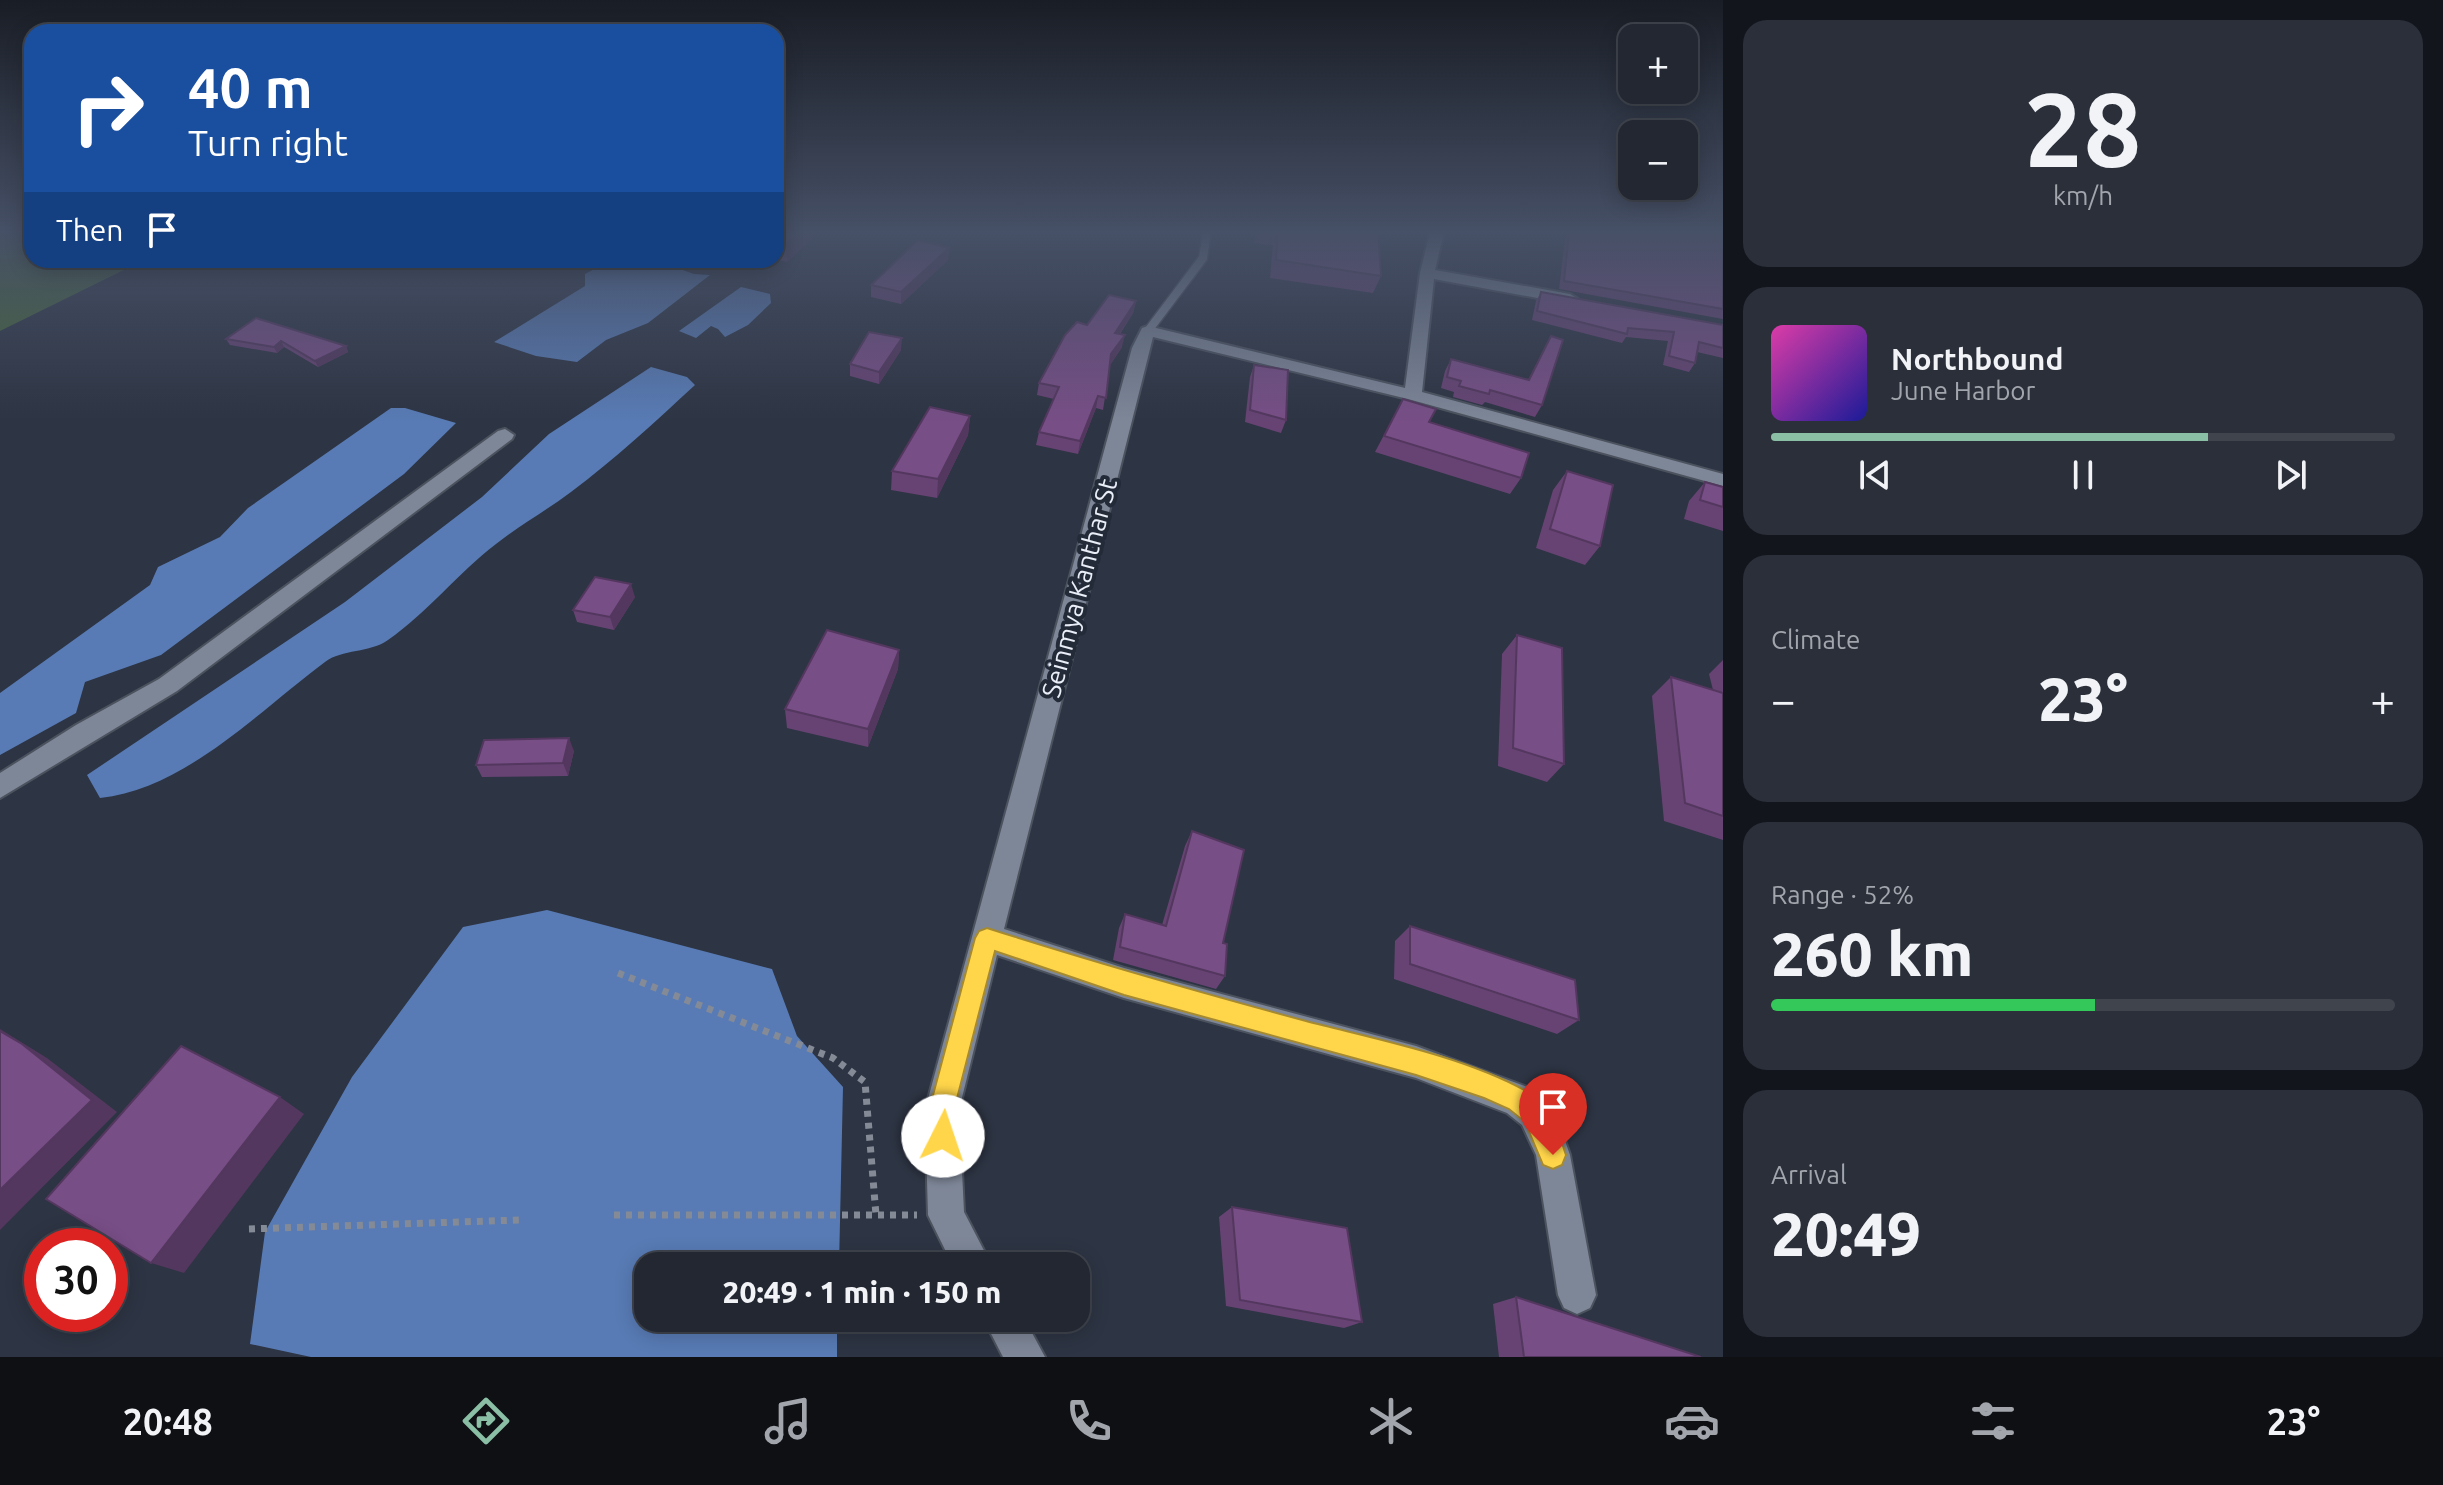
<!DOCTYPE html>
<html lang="en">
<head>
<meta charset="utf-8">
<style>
	body { margin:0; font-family:Ubuntu,sans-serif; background:#2a2f3a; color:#f1f3f6; height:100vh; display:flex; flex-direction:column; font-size:30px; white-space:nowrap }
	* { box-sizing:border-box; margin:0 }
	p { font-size:26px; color:#a2a5ac }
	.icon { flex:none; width:44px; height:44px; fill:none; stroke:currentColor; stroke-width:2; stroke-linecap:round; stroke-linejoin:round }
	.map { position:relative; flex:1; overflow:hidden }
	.details { display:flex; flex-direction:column; gap:20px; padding:20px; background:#13151c; width:720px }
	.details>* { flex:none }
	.guide { position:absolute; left:24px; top:24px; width:760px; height:244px; border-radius:24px; box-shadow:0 4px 20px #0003,0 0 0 2px #3f444d; background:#1a4fa0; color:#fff; overflow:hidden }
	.tools { position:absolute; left:1618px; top:24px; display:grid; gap:16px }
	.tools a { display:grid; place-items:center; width:80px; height:80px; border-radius:16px; background:#222732; box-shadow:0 4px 20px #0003,0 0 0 2px #3f444d; font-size:40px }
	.speed { position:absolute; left:24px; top:1228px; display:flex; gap:16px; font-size:40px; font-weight:700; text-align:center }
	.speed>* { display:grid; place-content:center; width:104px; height:104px; border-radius:50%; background:#222732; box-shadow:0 4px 20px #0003,0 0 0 2px #3f444d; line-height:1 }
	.speed .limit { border:12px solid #d22; background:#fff; color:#111 }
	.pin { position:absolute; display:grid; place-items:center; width:68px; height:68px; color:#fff; margin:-82px -34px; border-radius:50% 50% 50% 0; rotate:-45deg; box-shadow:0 0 8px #0007 }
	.pin .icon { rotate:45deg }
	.me { position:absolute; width:88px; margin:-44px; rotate:4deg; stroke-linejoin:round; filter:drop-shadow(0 0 6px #0008) }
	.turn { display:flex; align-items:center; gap:28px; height:168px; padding:0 32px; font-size:36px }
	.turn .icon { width:104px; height:104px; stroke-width:2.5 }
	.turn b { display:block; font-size:56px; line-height:68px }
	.then { display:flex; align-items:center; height:76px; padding:0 32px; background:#0003; gap:16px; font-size:30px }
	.big { font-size:60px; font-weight:800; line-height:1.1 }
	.details .widget { flex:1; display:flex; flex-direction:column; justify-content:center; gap:12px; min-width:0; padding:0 28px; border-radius:24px; background:#2a2f3a }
	.details .dial { align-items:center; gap:0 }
	.dial b { font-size:104px; line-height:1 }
	.song { display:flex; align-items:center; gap:24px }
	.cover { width:96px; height:96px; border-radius:12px; background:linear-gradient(135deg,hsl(320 70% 55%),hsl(240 70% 35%)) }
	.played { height:8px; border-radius:4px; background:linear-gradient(90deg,#8abfa5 70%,#3f444d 70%) }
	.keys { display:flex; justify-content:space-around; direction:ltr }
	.heat { display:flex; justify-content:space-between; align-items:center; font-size:44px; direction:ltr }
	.charge { height:12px; border-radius:6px; background:linear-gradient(90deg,#34c759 52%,#3f444d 0) }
	.trip { position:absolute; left:634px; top:1252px; width:456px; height:80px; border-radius:24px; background:#222732; box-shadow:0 4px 20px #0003,0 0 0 2px #3f444d; font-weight:800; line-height:80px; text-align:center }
	.menu { display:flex; height:128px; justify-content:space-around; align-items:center; background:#0e1014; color:#a2a5ac }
	.menu .icon { width:56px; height:56px }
	.menu .current { color:#8abfa5 }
	.menu b { font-size:36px; color:#f1f3f6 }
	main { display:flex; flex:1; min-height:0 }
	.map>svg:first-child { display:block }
	.green { fill:#48683a }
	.water { fill:#587bb5 }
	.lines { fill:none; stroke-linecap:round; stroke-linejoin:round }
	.service-casing { stroke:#4c535f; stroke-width:11 }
	.minor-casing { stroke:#4c535f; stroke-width:4 }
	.path { stroke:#848a96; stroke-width:7; stroke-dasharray:6 6; stroke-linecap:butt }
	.service { stroke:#7e8798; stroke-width:8 }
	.minor { fill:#7e8798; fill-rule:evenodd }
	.wall { fill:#664373 }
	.shaded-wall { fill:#53375e }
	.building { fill:#774e86; stroke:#53375e; stroke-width:2 }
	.route { fill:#ffd54a; stroke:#a68a30; stroke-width:2 }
	.labels { text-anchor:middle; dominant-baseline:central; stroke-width:8; stroke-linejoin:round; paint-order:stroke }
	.street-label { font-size:26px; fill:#e9eef7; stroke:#232a38 }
</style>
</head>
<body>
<main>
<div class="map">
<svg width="1723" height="1357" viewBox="0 0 1723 1357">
	<rect width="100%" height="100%" fill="#2d3443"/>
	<path class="green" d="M 0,232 L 32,232 L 32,260 L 144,260 L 0,331 Z"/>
	<g class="water">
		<path d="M 612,260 L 654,260 L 694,274 L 710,275 L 648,323 L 606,340 L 577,362 L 536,356 L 494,342 L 585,286 L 585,274 Z"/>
		<path d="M 741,287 L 770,294 L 771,303 L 748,325 L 725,337 L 718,329 L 711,326 L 696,338 L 679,331 Z"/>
		<path d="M 651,367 L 687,377 L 695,385 C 655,422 615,459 571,492 C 547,510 520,525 496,544 C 458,573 428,612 388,640 C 370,653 342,649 325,662 C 259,711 185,789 100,798 L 87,775 L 345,602 L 482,497 L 549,434 Z"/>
		<path d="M 391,408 L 405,408 L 456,423 L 404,474 L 161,655 L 85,682 L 76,713 L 0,755 L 0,693 L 150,585 L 158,567 L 220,537 L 248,508 Z"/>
		<path d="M 547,910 L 772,969 L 797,1036 L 843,1087 L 839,1266 L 648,1266 L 648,1318 L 837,1318 L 837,1357 L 311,1357 L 250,1344 L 265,1232 L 352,1077 L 463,927 Z"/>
	</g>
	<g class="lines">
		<g class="service-casing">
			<path id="service" d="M 1148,331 L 1203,258 L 1207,232"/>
		</g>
		<g class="minor-casing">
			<g id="minor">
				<path d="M 1430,232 L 1444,232 L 1435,270 L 1570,294 L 1578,299 L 1570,304 L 1434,279 L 1422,392 L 1723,474 L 1723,486 L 1408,399 L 1153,337 L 1004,929 L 1124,968 L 1416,1046 L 1530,1088 L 1546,1101 L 1557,1118 L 1570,1155 L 1596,1295 L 1590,1308 L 1577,1314 L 1564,1308 L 1558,1295 L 1536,1155 L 1522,1125 L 1507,1113 L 1416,1078 L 1124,998 L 997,955 L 959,1110 L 964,1212 L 992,1266 L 953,1266 L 928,1215 L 925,1110 L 1132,348 L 1142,328 L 1148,326 L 1405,388 L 1420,273 Z"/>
				<path d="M 505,429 L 514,435 L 512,439 L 177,691 L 0,798 L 0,773 L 76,725 L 159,679 L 498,431 Z"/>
				<path d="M 983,1318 L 1024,1318 L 1045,1357 L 1003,1357 Z"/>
			</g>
		</g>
		<g class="path">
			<path d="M 618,973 L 833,1058 L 865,1082 L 876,1215"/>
			<path d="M 614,1215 L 917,1215"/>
			<path d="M 249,1229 L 519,1220"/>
		</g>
		<use href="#service" class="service"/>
		<use href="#minor" class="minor"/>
	</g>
	<g class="wall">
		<path d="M 776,232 L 818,232 L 787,262 L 776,260 Z"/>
		<path d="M 1256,232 L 1378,232 L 1381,276 L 1373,293 L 1270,278 L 1273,245 L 1255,243 Z"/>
		<path d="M 1566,232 L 1723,232 L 1723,319 L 1559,289 Z"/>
		<path d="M 948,260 L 901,304 L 871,297 L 871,285 Z"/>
		<path d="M 1541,292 L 1723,325 L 1723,358 L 1697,352 L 1695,363 L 1689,372 L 1663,365 L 1668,341 L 1626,337 L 1622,343 L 1532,320 L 1536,301 Z"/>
		<path d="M 1136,301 L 1133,313 L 1120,334 L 1122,347 L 1110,365 L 1103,410 L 1096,408 L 1078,454 L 1036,445 L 1039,432 L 1054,399 L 1037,395 L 1039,383 Z"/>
		<path d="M 1551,336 L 1542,405 L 1535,417 L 1485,402 L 1482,405 L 1453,397 L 1454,392 L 1441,388 L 1445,371 L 1451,359 L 1528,380 Z"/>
		<path d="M 226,339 L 346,346 L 348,352 L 318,367 L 284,347 L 277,353 L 230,345 Z"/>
		<path d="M 901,350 L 879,384 L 850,376 L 850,364 Z"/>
		<path d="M 1254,365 L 1286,420 L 1281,433 L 1245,422 L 1250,377 Z"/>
		<path d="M 1403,399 L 1429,422 L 1521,478 L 1510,494 L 1375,452 Z"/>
		<path d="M 970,416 L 968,435 L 937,498 L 891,490 L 892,471 Z"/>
		<path d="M 1567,471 L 1600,546 L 1585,565 L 1536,548 L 1553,490 Z"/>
		<path d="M 1705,482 L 1723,487 L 1723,531 L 1684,519 L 1689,501 Z"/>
		<path d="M 635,597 L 614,630 L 577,622 L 573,610 Z"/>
		<path d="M 1517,635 L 1564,764 L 1547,782 L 1498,766 L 1502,654 Z"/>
		<path d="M 899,650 L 898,669 L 868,747 L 787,728 L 785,709 Z"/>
		<path d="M 1723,660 L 1723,840 L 1664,821 L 1652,696 L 1671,677 L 1713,690 L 1709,674 Z"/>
		<path d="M 574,751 L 568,776 L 482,777 L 476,765 Z"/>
		<path d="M 1192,831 L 1223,943 L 1225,976 L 1216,989 L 1113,960 L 1119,928 L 1125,914 L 1162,925 L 1185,846 Z"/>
		<path d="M 1410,926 L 1579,1020 L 1557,1034 L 1394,979 L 1395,941 Z"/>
		<path d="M 1232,1207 L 1362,1322 L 1344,1328 L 1226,1306 L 1219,1217 Z"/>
		<path d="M 1516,1297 L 1701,1357 L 1499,1357 L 1493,1304 Z"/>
	</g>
	<g class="shaded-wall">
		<path d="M 799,232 L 818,232 L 787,262 L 786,245 Z"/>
		<path d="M 949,248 L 948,260 L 901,304 L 901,292 Z"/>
		<path d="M 1136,301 L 1133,313 L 1112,345 L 1115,333 Z"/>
		<path d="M 1125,335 L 1122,347 L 1109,367 L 1111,354 Z"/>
		<path d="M 902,338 L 901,350 L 879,384 L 879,372 Z"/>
		<path d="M 281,341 L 284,347 L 277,353 L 274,347 Z"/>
		<path d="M 346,346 L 348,352 L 318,367 L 315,361 Z"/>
		<path d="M 1098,396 L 1096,408 L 1078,454 L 1080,441 Z"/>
		<path d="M 970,416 L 968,435 L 937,498 L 938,479 Z"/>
		<path d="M 631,584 L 635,597 L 614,630 L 610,617 Z"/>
		<path d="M 899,650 L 898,669 L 868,747 L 868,729 Z"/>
		<path d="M 569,738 L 574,751 L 568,776 L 563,763 Z"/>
		<path d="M 0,1029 L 47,1058 L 117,1112 L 0,1230 Z"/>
		<path d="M 280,1097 L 304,1114 L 184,1273 L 151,1263 Z"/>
	</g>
	<g class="building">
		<path d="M 776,232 L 799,232 L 786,245 L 776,243 Z"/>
		<path d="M 1278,232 L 1378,232 L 1381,276 L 1276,260 Z"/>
		<path d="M 1569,232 L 1723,232 L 1723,309 L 1564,281 Z"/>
		<path d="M 918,240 L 949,248 L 901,292 L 871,285 Z"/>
		<path d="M 1541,292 L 1723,325 L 1723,348 L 1699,342 L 1695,363 L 1669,356 L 1674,332 L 1628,328 L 1627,334 L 1537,311 Z"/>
		<path d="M 1109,295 L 1136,301 L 1115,333 L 1125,335 L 1111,354 L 1106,398 L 1098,396 L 1080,441 L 1039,432 L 1059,387 L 1039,383 L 1065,335 L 1077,322 L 1087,325 Z"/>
		<path d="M 256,318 L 346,346 L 315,361 L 281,341 L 274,347 L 226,339 Z"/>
		<path d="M 869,332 L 902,338 L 879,372 L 850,364 Z"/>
		<path d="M 1551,336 L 1563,340 L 1542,405 L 1490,390 L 1489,394 L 1459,386 L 1461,381 L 1447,377 L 1451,359 L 1529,380 Z"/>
		<path d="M 1254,365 L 1288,370 L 1286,420 L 1250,410 Z"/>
		<path d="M 1403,399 L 1436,409 L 1429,422 L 1529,453 L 1521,478 L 1384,436 Z"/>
		<path d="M 930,407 L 970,416 L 938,479 L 892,471 Z"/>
		<path d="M 1567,471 L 1613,485 L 1600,546 L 1550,529 Z"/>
		<path d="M 1705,482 L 1723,487 L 1723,507 L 1700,500 Z"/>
		<path d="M 595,577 L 631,584 L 610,617 L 573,610 Z"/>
		<path d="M 827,630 L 899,650 L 868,729 L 785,709 Z"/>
		<path d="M 1517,635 L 1562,648 L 1564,764 L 1513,748 Z"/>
		<path d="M 1671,677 L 1723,693 L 1723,816 L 1685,803 Z"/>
		<path d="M 569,738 L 563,763 L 476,765 L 484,740 Z"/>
		<path d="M 1192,831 L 1244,850 L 1223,943 L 1227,944 L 1225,976 L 1120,947 L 1125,914 L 1166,926 Z"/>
		<path d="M 1410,926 L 1575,980 L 1579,1020 L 1410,964 Z"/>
		<path d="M 0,1031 L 22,1044 L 92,1100 L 0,1190 Z"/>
		<path d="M 181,1046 L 280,1097 L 151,1263 L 46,1199 Z"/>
		<path d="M 1232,1207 L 1347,1228 L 1362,1322 L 1240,1300 Z"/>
		<path d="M 1516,1297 L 1701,1357 L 1524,1357 Z"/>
	</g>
	<linearGradient id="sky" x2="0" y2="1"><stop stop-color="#191d25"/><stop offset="0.55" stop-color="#465066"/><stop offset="1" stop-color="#465066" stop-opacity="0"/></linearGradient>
	<rect width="1723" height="422" fill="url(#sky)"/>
	<path class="route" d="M 987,928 C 1093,962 1199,992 1306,1021 C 1375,1039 1463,1056 1526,1091 C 1550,1104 1558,1130 1566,1155 L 1562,1165 L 1553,1169 L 1543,1165 L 1525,1122 L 1509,1109 L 1484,1098 L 1416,1075 L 1124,995 L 995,951 L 954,1110 L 956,1136 L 952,1145 L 943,1149 L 933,1145 L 930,1136 L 929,1110 L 975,938 L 979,931 Z"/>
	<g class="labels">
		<g class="street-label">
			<text transform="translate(1079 588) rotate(-75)">Seinmya Kanthar St</text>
		</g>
	</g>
</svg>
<div class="tools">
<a>+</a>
<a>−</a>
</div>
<div class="speed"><div class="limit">30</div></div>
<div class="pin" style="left:1553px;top:1155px;background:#d93025"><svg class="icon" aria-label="arrive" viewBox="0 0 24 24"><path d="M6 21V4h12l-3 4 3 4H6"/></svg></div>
<svg class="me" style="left:943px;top:1136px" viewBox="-20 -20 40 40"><circle r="19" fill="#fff"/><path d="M0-13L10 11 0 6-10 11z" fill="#ffd54a"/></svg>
<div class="trip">20:49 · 1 min · 150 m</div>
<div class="guide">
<div class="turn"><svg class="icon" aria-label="right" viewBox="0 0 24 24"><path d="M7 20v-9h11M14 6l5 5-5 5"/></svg><div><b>40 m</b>Turn right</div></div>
<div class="then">Then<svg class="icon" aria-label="arrive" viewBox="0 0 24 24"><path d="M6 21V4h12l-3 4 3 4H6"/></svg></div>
</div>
</div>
<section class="details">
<div class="widget dial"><b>28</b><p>km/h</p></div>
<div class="widget">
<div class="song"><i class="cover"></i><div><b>Northbound</b><p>June Harbor</p></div></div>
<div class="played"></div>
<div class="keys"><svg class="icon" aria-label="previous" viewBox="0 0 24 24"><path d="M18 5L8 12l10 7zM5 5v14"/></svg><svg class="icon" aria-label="pause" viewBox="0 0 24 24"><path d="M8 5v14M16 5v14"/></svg><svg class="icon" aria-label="next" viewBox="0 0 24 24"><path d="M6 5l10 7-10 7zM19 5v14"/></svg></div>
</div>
<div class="widget"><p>Climate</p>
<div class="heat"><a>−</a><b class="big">23°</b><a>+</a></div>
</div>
<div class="widget"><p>Range · 52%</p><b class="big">260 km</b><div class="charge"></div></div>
<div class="widget"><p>Arrival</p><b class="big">20:49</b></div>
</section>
</main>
<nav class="menu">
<b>20:48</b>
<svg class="icon current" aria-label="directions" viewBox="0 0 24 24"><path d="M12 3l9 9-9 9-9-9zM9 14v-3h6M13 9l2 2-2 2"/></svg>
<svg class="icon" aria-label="music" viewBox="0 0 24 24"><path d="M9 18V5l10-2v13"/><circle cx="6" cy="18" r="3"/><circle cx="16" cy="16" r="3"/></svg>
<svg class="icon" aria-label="phone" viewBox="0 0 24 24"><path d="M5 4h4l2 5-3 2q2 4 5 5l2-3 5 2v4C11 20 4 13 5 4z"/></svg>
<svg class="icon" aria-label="climate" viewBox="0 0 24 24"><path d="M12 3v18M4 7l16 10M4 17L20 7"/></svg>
<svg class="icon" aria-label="car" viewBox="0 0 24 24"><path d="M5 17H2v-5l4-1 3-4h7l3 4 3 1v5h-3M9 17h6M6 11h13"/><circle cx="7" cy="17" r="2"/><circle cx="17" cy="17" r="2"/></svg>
<svg class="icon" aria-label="filters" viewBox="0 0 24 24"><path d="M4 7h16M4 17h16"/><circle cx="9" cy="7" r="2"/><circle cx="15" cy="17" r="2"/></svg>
<b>23°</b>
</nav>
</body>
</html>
